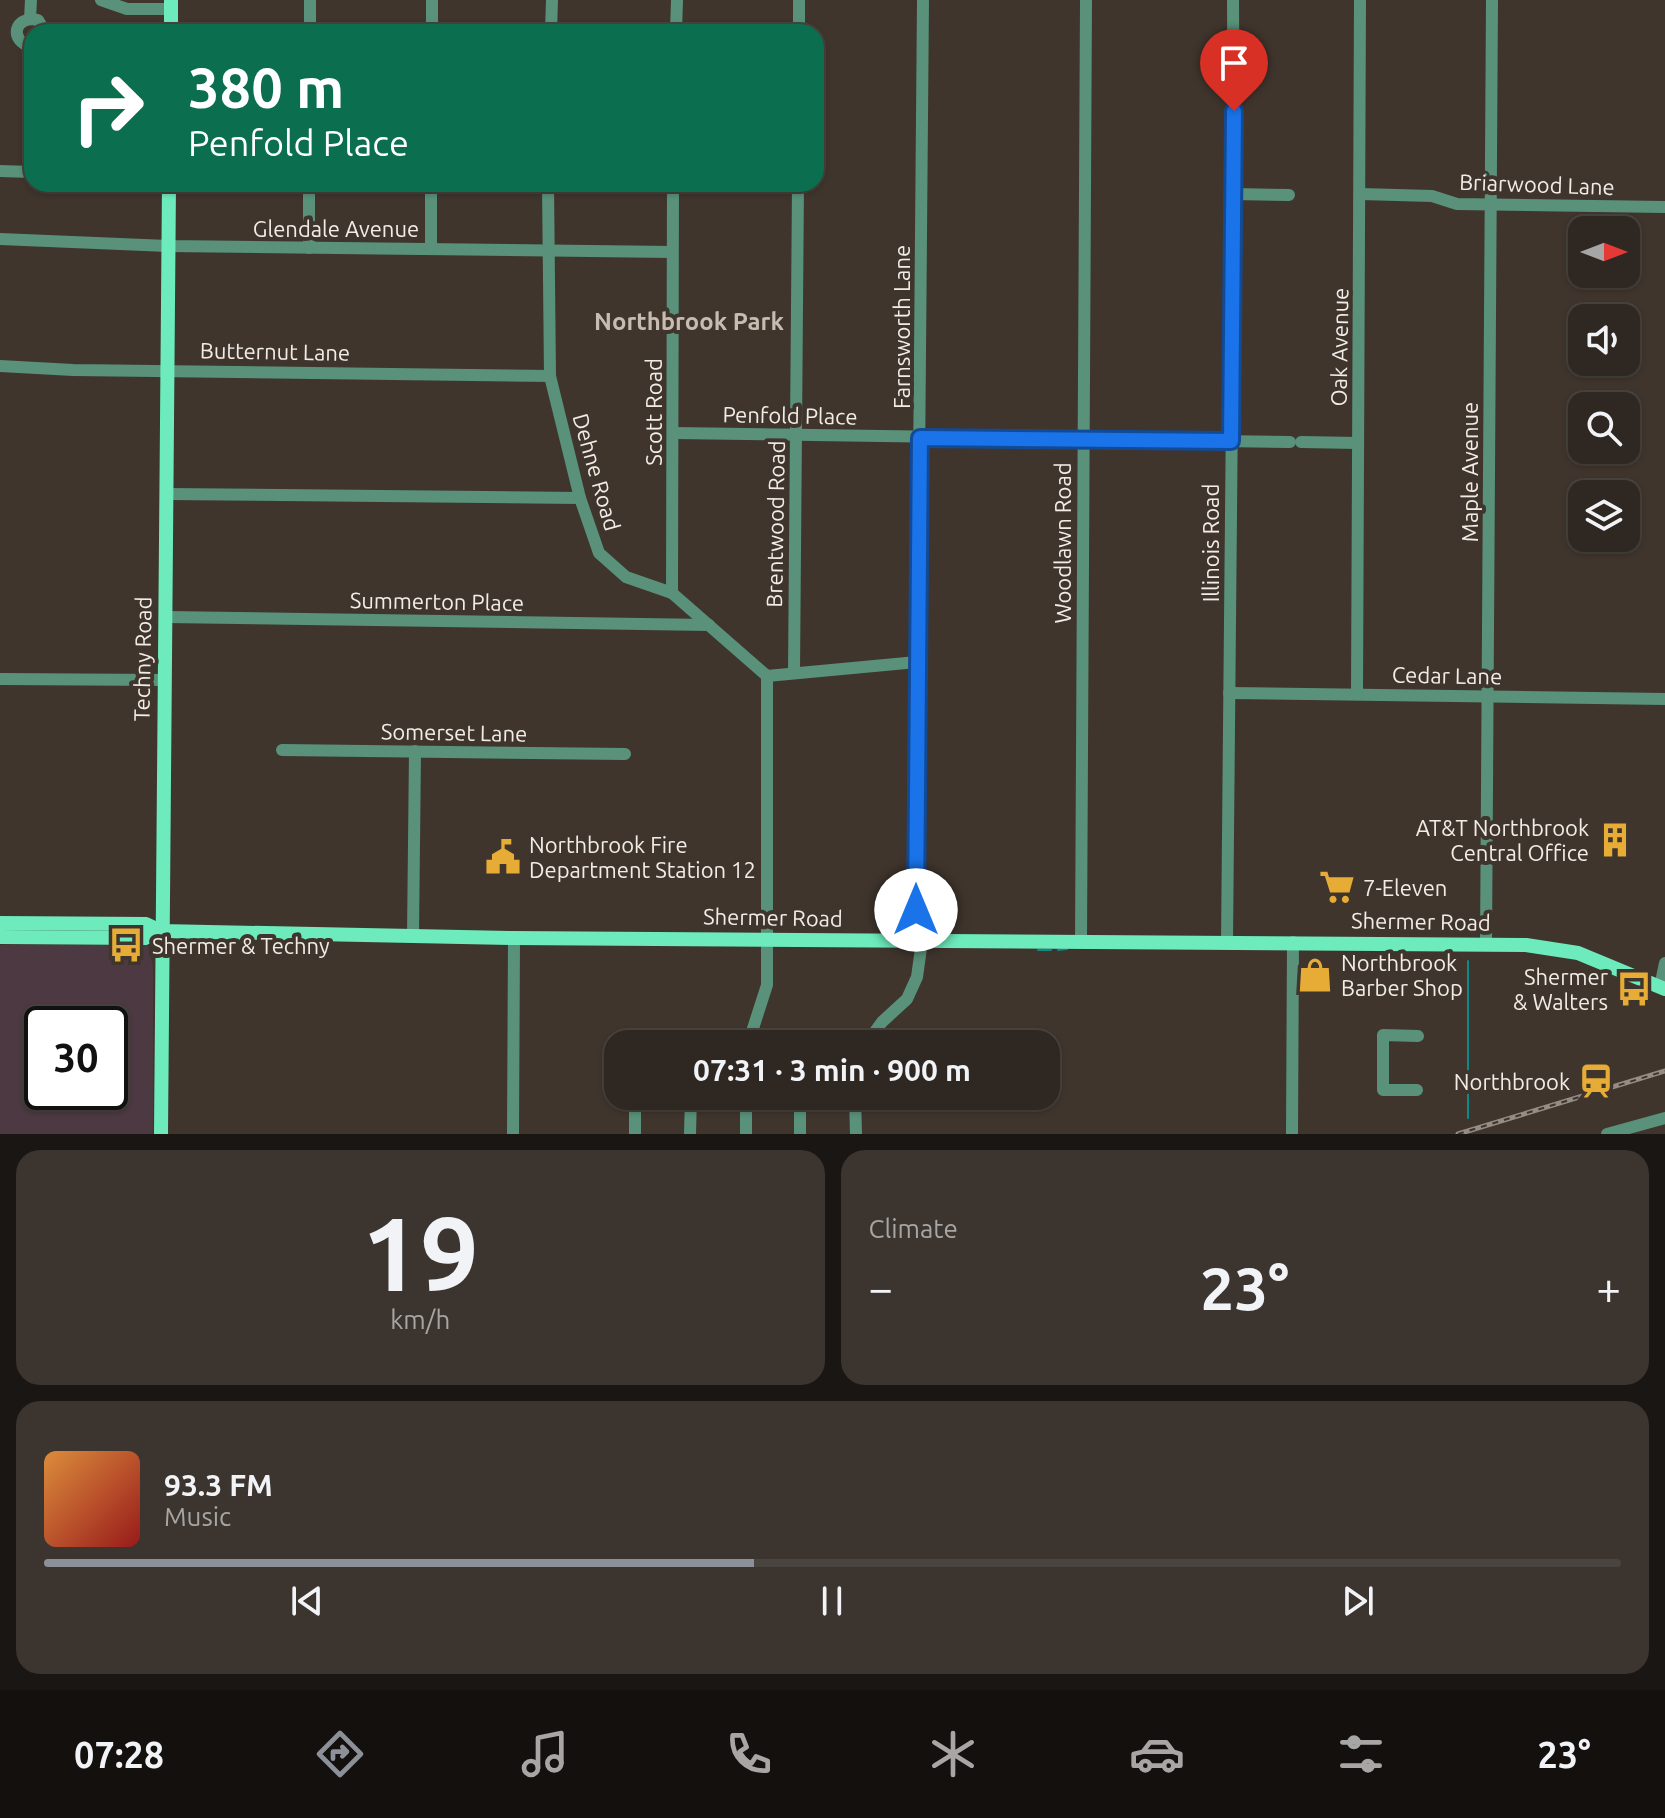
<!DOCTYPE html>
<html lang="en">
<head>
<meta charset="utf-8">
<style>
	body { margin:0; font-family:Ubuntu,sans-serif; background:#3b342f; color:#f1f3f6; height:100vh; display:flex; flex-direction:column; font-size:30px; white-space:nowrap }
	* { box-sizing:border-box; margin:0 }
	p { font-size:26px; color:#a7a6a5 }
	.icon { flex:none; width:44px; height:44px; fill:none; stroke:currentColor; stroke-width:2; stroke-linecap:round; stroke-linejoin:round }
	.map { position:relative; height:1134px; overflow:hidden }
	.drawer { display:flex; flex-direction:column; gap:16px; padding:16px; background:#1a1613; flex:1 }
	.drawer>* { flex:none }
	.banner { position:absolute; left:24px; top:24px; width:800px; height:168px; border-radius:24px; box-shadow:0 2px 6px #0004,0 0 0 2px #4a4440; background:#0b6e4f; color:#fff; overflow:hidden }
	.needle { width:52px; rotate:90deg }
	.controls { position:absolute; left:1568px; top:216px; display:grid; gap:16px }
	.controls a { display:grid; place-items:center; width:72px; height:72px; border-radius:16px; background:#2f2822; box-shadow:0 2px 6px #0004,0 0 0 2px #4a4440; font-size:40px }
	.speed { position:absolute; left:24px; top:1006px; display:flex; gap:16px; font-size:40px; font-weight:700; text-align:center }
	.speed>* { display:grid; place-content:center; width:104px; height:104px; border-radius:50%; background:#2f2822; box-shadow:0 2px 6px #0004,0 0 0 2px #4a4440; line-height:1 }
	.speed .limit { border:4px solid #111; border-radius:12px; background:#fff; color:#111 }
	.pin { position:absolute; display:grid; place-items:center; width:68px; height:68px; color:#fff; margin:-82px -34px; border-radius:50% 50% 50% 0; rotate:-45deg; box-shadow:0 0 8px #0007 }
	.pin .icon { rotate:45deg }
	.me { position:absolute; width:88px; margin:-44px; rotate:0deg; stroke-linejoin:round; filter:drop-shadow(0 0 6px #0008) }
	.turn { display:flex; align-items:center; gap:28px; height:168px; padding:0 32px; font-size:36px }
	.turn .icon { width:104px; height:104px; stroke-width:2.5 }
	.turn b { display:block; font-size:56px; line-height:68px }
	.big { font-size:60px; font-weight:700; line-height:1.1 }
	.drawer .tile { flex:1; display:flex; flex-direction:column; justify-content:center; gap:12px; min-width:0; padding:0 28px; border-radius:24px; background:#3b342f }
	.drawer .dial { align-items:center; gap:0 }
	.dial b { font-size:104px; line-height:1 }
	.song { display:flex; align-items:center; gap:24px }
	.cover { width:96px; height:96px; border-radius:12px; background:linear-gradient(135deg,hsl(30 70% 55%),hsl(0 70% 35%)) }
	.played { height:8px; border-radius:4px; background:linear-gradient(90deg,#8c9099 45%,#4a4440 45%) }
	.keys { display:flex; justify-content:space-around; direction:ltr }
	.heat { display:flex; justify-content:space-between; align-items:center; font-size:44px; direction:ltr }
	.drawer .tiles { flex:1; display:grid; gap:16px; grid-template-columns:1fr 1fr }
	.tile:last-child { grid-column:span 2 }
	.trip { position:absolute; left:604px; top:1030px; width:456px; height:80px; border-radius:24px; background:#2f2822; box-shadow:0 2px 6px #0004,0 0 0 2px #4a4440; font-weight:700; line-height:80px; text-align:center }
	.menu { display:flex; height:128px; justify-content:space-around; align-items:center; background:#13100e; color:#a7a6a5 }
	.menu .icon { width:56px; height:56px }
	.menu .active { color:#8c9099 }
	.menu b { font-size:36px; color:#f1f3f6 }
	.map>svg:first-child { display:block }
	.industrial { fill:#4c3941; fill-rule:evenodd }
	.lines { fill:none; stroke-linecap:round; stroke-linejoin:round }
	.stream { stroke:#10898a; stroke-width:2 }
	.minor { stroke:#59917a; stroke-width:12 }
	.major { stroke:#6debbc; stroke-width:14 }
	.rail-casing { stroke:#948c85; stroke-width:5 }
	.rail { stroke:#3f352d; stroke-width:2; stroke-dasharray:6; stroke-linecap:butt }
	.route-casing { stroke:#114b97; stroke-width:20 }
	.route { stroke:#1a73e8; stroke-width:14 }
	.labels { text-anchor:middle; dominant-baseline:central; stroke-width:8; stroke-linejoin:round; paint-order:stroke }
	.street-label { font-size:22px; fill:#f2ece7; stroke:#3f352d }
	.poi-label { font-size:22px; fill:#f2ece7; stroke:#3f352d; text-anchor:start }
	.neighbourhood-label { font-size:24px; font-weight:bold; fill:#c8bcb2; stroke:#3f352d }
</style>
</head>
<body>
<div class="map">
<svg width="1665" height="1134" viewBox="0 0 1665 1134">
	<rect width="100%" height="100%" fill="#3f352d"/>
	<path class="industrial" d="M 0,945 L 148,945 L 153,967 L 153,1134 L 0,1134 ZM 43,1024 L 110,1024 L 110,1092 L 42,1092 Z"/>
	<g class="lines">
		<g class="stream">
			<path d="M 1038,950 L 1051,950"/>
			<path d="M 1058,950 L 1067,949"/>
			<path d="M 1468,961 L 1468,1118"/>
		</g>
		<g class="minor">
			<path d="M 101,0 L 127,9 L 171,9"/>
			<path d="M 30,19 L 31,0"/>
			<path d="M 310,32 L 310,0"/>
			<path d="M 432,32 L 432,0"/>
			<path d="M 551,32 L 552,0"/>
			<path d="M 676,32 L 677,0"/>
			<path d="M 799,32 L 799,0"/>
			<path d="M 32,47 C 8,41 14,15 38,20 L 45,32"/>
			<path d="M 0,171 L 32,172"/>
			<path d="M 548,184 L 550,376 L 580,498 L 599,553 L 626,577 L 672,593 L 767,676 L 917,662"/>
			<path d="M 1234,194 L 1289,195"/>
			<path d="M 1361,194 L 1432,196 L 1457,204 L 1665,207"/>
			<path d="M 0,239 L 168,246 L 672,252"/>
			<path d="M 309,248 L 309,184"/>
			<path d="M 431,248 L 431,184"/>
			<path d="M 0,366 L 73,370 L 550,376"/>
			<path d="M 674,433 L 1290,442"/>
			<path d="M 1301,442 L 1358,443"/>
			<path d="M 166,494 L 580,498"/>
			<path d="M 672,593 L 673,184"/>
			<path d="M 165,617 L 709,625"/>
			<path d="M 794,673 L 798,184"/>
			<path d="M 0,679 L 164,680"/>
			<path d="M 1229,693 L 1665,699"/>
			<path d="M 1357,694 L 1360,0"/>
			<path d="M 282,750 L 625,754"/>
			<path d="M 413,936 L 415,751"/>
			<path d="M 915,941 L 923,0"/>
			<path d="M 1081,942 L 1086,0"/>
			<path d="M 1227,942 L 1234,194 L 1233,0"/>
			<path d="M 1486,944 L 1492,0"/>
			<path d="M 1660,987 L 1665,963"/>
			<path d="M 748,1044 L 767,985 L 767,676"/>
			<path d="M 866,1044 L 882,1022 L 907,999 L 917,977 L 922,941"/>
			<path d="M 1417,1090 L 1383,1090 L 1383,1035 L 1418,1036"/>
			<path d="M 855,1096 L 856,1134"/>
			<path d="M 513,1134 L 514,938"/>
			<path d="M 635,1134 L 635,1096"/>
			<path d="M 690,1134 L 691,1096"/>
			<path d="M 746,1134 L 746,1096"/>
			<path d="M 800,1134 L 800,1096"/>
			<path d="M 1292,1134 L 1293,942"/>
			<path d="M 1607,1134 L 1665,1118"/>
		</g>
		<g class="major">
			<path d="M 171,32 L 171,0"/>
			<path d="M 0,923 L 146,924 L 161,931 L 511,938 L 1526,945 L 1578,953 L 1665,989"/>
			<path d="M 0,937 L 145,938 L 161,931"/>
			<path d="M 161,1134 L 169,184"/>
		</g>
		<g class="rail-casing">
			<path id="rail" d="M 1458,1134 L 1665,1071"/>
		</g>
		<use href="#rail" class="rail"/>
	</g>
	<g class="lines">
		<g class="route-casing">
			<path id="route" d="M 916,910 L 920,438 L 1231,441 L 1234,111"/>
		</g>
		<use href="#route" class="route"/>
	</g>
	<defs>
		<g id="building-bare" transform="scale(2.76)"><path d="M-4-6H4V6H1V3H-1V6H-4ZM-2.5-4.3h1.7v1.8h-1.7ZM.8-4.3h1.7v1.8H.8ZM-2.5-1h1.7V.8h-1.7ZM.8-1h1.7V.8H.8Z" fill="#e7ac36" stroke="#3f352d" stroke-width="2.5" paint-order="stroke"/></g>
		<g id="civic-bare" transform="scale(2.76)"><path d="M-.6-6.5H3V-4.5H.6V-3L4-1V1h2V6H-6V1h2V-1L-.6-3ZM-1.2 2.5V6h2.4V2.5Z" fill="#e7ac36" stroke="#3f352d" stroke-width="2.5" paint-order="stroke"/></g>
		<g id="supermarket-bare" transform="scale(2.76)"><path d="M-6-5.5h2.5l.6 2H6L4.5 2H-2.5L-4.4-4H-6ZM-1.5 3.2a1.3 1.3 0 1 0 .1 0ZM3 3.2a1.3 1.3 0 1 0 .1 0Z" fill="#e7ac36" stroke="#3f352d" stroke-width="2.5" paint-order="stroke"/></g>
		<g id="bus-bare" transform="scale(2.76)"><path d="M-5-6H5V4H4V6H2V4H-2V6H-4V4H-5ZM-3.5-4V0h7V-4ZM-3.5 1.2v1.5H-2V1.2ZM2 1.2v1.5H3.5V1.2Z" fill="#e7ac36" stroke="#3f352d" stroke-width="2.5" paint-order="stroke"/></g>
		<g id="shop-bare" transform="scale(2.76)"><path d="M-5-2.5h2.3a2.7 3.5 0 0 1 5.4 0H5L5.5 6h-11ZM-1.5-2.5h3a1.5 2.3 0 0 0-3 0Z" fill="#e7ac36" stroke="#3f352d" stroke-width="2.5" paint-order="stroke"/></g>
		<g id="station-bare" transform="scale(2.76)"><path d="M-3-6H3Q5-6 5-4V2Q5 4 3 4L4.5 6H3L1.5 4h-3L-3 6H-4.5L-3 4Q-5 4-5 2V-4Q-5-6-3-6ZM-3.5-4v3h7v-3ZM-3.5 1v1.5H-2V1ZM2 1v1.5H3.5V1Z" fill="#e7ac36" stroke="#3f352d" stroke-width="2.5" paint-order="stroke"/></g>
	</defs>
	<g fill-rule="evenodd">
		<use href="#building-bare" x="1615" y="840"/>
		<use href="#civic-bare" x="503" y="857"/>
		<use href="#supermarket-bare" x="1337" y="887"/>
		<use href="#bus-bare" x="126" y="945"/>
		<use href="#shop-bare" x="1315" y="975"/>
		<use href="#bus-bare" x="1634" y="989"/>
		<use href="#station-bare" x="1596" y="1081"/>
	</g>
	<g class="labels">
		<g class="street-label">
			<text transform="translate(1537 184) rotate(2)">Briarwood Lane</text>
			<text x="336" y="228">Glendale Avenue</text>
			<text transform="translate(901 327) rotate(-90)">Farnsworth Lane</text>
			<text transform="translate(1339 347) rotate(-89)">Oak Avenue</text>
			<text transform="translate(275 351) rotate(1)">Butternut Lane</text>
			<text transform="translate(653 412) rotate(-90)">Scott Road</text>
			<text transform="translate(790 415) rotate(1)">Penfold Place</text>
			<text transform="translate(597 472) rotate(74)">Dehne Road</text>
			<text transform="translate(1469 472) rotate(-90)">Maple Avenue</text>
			<text transform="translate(775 524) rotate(-89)">Brentwood Road</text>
			<text transform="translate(1062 543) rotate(-90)">Woodlawn Road</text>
			<text transform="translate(1210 543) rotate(-90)">Illinois Road</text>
			<text transform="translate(437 601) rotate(1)">Summerton Place</text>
			<text transform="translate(142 659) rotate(-89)">Techny Road</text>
			<text transform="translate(1447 675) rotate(1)">Cedar Lane</text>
			<text transform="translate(454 732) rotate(1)">Somerset Lane</text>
			<text transform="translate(773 917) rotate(1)">Shermer Road</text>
			<text transform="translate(1421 921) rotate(1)">Shermer Road</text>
		</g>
		<g class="poi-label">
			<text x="1589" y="827" text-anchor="end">AT&amp;T Northbrook<tspan x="1589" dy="25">Central Office</tspan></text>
			<text x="529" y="844">Northbrook Fire<tspan x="529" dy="25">Department Station 12</tspan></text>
			<text x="1363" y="887">7-Eleven</text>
			<text x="152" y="945">Shermer &amp; Techny</text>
			<text x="1341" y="962">Northbrook<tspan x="1341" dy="25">Barber Shop</tspan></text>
			<text x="1608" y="976" text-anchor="end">Shermer<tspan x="1608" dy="25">&amp; Walters</tspan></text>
			<text x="1570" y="1081" text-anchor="end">Northbrook</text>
		</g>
		<g class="neighbourhood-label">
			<text x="689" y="321">Northbrook Park</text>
		</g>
	</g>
</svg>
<div class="controls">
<a><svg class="needle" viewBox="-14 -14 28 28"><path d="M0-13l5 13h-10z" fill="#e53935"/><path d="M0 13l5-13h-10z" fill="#a7a6a5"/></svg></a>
<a><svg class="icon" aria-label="sound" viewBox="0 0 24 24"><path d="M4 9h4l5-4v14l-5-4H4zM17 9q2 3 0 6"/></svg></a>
<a><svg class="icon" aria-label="search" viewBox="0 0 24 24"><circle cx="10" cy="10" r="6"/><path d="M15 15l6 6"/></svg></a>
<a><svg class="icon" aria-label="layers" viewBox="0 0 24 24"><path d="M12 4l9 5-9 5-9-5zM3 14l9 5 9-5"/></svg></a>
</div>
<div class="speed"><div class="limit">30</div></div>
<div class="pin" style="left:1234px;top:111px;background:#d93025"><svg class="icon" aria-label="arrive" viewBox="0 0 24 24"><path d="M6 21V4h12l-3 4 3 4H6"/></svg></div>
<svg class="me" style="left:916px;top:910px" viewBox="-20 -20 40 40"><circle r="19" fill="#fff"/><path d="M0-13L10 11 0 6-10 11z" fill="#1a73e8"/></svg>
<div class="trip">07:31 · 3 min · 900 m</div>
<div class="banner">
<div class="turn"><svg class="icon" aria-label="right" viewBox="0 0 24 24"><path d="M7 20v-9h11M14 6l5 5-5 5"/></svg><div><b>380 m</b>Penfold Place</div></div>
</div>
</div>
<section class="drawer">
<div class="tiles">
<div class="tile dial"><b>19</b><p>km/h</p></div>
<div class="tile"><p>Climate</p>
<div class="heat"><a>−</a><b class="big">23°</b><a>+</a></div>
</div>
<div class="tile">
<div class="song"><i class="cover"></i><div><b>93.3 FM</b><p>Music</p></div></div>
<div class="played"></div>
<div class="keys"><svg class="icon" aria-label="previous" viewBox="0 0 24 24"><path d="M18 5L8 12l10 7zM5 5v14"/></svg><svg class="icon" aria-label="pause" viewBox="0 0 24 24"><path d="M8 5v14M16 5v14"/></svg><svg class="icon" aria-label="next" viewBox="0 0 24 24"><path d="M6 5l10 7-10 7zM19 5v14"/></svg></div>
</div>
</div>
</section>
<nav class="menu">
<b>07:28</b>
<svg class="icon active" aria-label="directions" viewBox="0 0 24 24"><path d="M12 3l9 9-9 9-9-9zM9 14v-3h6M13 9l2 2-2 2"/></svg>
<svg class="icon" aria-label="music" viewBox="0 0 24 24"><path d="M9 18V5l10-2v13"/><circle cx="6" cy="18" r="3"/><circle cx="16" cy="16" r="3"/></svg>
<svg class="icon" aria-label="phone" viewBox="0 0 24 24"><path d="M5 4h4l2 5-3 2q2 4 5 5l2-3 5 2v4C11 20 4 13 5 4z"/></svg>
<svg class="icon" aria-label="climate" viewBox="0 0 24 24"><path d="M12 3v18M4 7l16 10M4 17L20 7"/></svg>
<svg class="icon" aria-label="car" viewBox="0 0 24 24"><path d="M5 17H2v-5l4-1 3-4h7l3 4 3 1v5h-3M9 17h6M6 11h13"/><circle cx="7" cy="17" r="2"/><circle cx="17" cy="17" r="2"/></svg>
<svg class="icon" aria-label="filters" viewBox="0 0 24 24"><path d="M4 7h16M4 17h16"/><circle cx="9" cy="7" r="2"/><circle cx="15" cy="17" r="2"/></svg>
<b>23°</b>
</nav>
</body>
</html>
